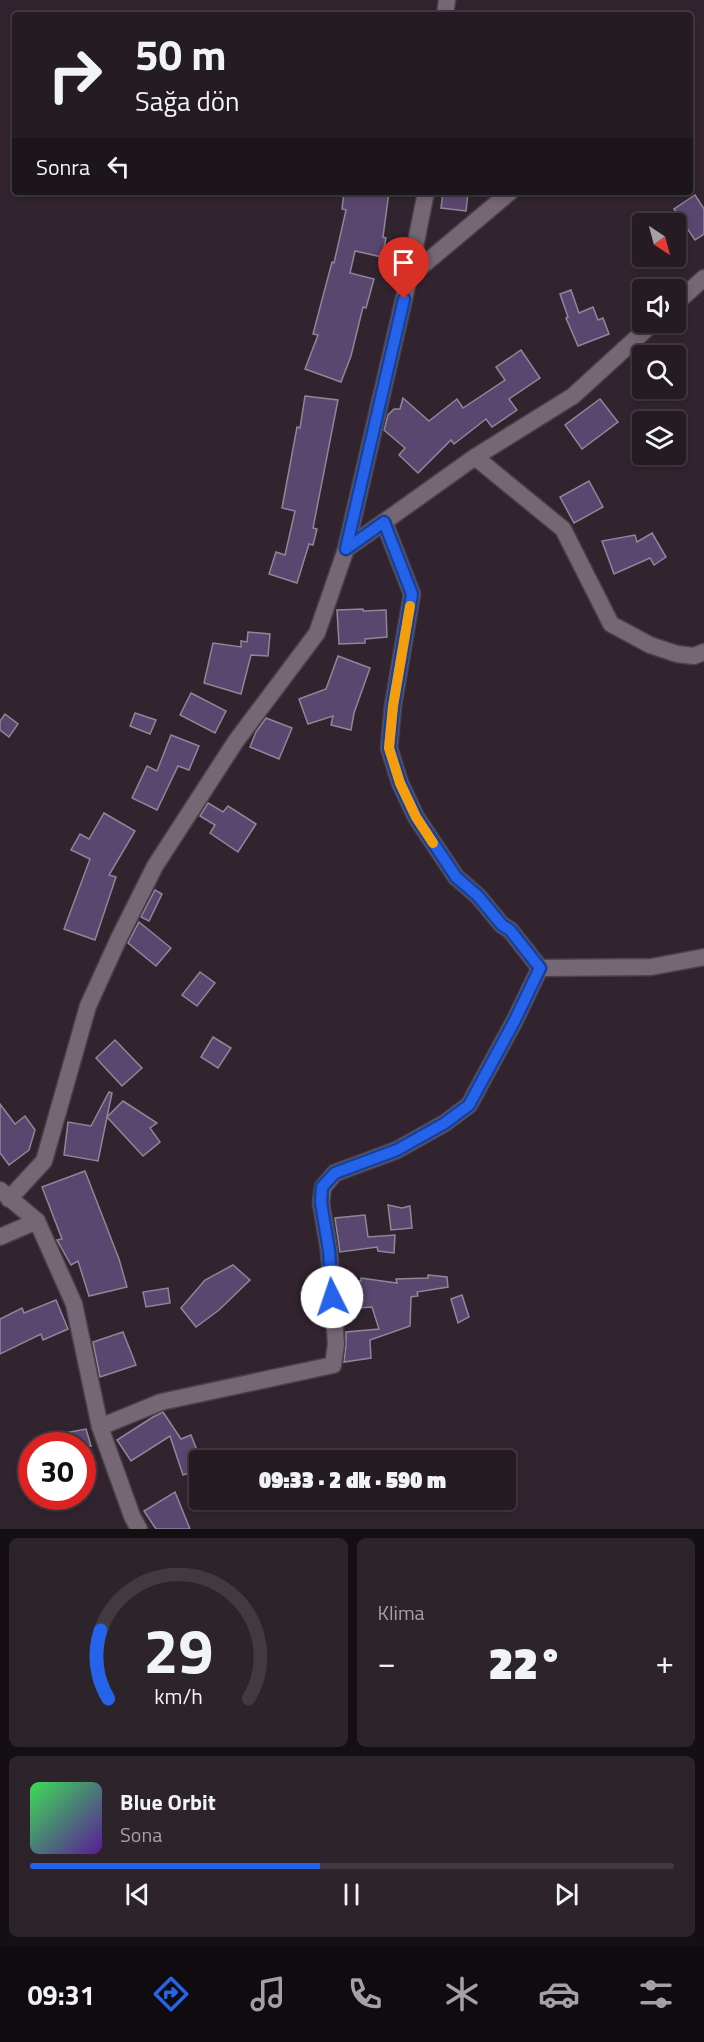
<!DOCTYPE html>
<html lang="tr">
<head>
<meta charset="utf-8">
<style>
	body { margin:0; font-family:"Titillium Web",sans-serif; background:#2d242b; color:#f1f3f6; height:100vh; display:flex; flex-direction:column; font-size:22px; white-space:nowrap }
	* { box-sizing:border-box; margin:0 }
	p { font-size:20px; color:#a3a1a6 }
	.icon { flex:none; width:33px; height:33px; fill:none; stroke:currentColor; stroke-width:2; stroke-linecap:round; stroke-linejoin:round }
	.map { position:relative; height:1529px; overflow:hidden }
	.details { display:flex; flex-direction:column; gap:9px; padding:9px; background:#140f13; flex:1 }
	.details>* { flex:none }
	.hud { position:absolute; left:12px; top:12px; width:681px; height:183px; border-radius:6px; box-shadow:0 3px 9px #0003,0 0 0 2px #423941; background:#251b23; color:#f1f3f6; overflow:hidden }
	.needle { width:39px; rotate:144deg }
	.fabs { position:absolute; left:632px; top:213px; display:grid; gap:12px }
	.fabs a { display:grid; place-items:center; width:54px; height:54px; border-radius:6px; background:#251b23; box-shadow:0 3px 9px #0003,0 0 0 2px #423941; font-size:30px }
	.speed { position:absolute; left:18px; top:1432px; display:flex; gap:12px; font-size:30px; font-weight:700; text-align:center }
	.speed>* { display:grid; place-content:center; width:78px; height:78px; border-radius:50%; background:#251b23; box-shadow:0 3px 9px #0003,0 0 0 2px #423941; line-height:1 }
	.speed .limit { border:9px solid #d22; background:#fff; color:#111 }
	.pin { position:absolute; display:grid; place-items:center; width:51px; height:51px; color:#fff; margin:-62px -26px; border-radius:50% 50% 50% 0; rotate:-45deg; box-shadow:0 0 6px #0007 }
	.pin .icon { rotate:45deg }
	.me { position:absolute; width:66px; margin:-33px; rotate:356deg; stroke-linejoin:round; filter:drop-shadow(0 0 4px #0008) }
	.turn { display:flex; align-items:center; gap:21px; height:126px; padding:0 24px; font-size:27px }
	.turn .icon { width:78px; height:78px; stroke-width:2.5 }
	.turn b { display:block; font-size:42px; line-height:51px }
	.then { display:flex; align-items:center; height:57px; padding:0 24px; background:#0003; gap:12px; font-size:22px }
	.big { font-size:45px; font-weight:800; line-height:1.1 }
	.details .card { flex:1; display:flex; flex-direction:column; justify-content:center; gap:9px; min-width:0; padding:0 21px; border-radius:9px; background:#2d242b }
	.details .dial { align-items:center; gap:0 }
	.dial svg { height:156px; overflow:visible; fill:none; stroke:#423941; stroke-width:7; stroke-linecap:round; text-anchor:middle }
	.dial text { fill:#f1f3f6; stroke:none }
	.song { display:flex; align-items:center; gap:18px }
	.cover { width:72px; height:72px; border-radius:9px; background:linear-gradient(135deg,hsl(130 70% 55%),hsl(270 70% 35%)) }
	.played { height:6px; border-radius:3px; background:linear-gradient(90deg,#2563eb 45%,#423941 45%) }
	.keys { display:flex; justify-content:space-around; direction:ltr }
	.heat { display:flex; justify-content:space-between; align-items:center; font-size:33px; direction:ltr }
	.details .tiles { flex:1; display:grid; gap:9px; grid-template-columns:1fr 1fr }
	.card:last-child { grid-column:span 2 }
	.trip { position:absolute; left:189px; top:1450px; width:327px; height:60px; border-radius:6px; background:#251b23; box-shadow:0 3px 9px #0003,0 0 0 2px #423941; font-weight:800; line-height:60px; text-align:center }
	.dock { display:flex; height:96px; justify-content:space-around; align-items:center; background:#0f0b0e; color:#a3a1a6 }
	.dock .icon { width:42px; height:42px }
	.dock .on { color:#2563eb }
	.dock b { font-size:27px; color:#f1f3f6 }
	.map>svg:first-child { display:block }
	.building { fill:#5a476f; stroke:#8e8798; stroke-width:1.5 }
	.lines { fill:none; stroke-linecap:round; stroke-linejoin:round }
	.minor-casing { stroke:#4b414a; stroke-width:19 }
	.minor { stroke:#756773; stroke-width:16 }
	.route-casing { stroke:#184099; stroke-width:15 }
	.route { stroke:#2563eb; stroke-width:10 }
	.slow { stroke:#f59e0b; stroke-width:10 }
</style>
</head>
<body>
<div class="map">
<svg width="704" height="1529" viewBox="0 0 704 1529">
	<rect width="100%" height="100%" fill="#31242f"/>
	<g class="building">
		<path d="M 344,192 L 389,192 L 383,237 L 386,238 L 382,257 L 355,251 L 350,273 L 374,279 L 366,308 L 363,307 L 351,356 L 341,382 L 305,369 L 318,335 L 313,334 L 332,262 L 334,263 L 346,210 L 342,209 Z"/>
		<path d="M 443,192 L 468,192 L 466,211 L 441,208 Z"/>
		<path d="M 695,195 L 704,209 L 704,234 L 695,240 L 674,209 Z"/>
		<path d="M 571,290 L 579,313 L 593,307 L 598,320 L 603,318 L 609,334 L 578,346 L 566,318 L 568,317 L 560,294 Z"/>
		<path d="M 521,350 L 540,378 L 509,399 L 517,410 L 492,427 L 486,419 L 454,444 L 451,440 L 418,473 L 399,455 L 405,448 L 384,430 L 388,415 L 394,409 L 400,409 L 403,398 L 429,421 L 457,399 L 463,408 L 505,380 L 496,367 Z"/>
		<path d="M 305,396 L 338,400 L 313,528 L 317,529 L 313,545 L 309,544 L 297,583 L 269,574 L 276,552 L 285,555 L 295,511 L 282,508 L 297,427 L 300,428 Z"/>
		<path d="M 600,399 L 618,422 L 582,449 L 565,425 Z"/>
		<path d="M 589,481 L 603,507 L 574,523 L 560,497 Z"/>
		<path d="M 652,533 L 666,557 L 654,565 L 650,558 L 614,574 L 602,541 L 635,535 L 637,542 Z"/>
		<path d="M 363,609 L 363,611 L 386,610 L 387,637 L 365,639 L 365,643 L 339,644 L 337,610 Z"/>
		<path d="M 248,632 L 270,634 L 268,656 L 251,655 L 241,694 L 204,683 L 213,643 L 241,647 L 241,641 L 247,642 Z"/>
		<path d="M 338,656 L 370,668 L 354,713 L 351,730 L 331,725 L 333,716 L 308,724 L 299,699 L 326,689 Z"/>
		<path d="M 191,693 L 226,711 L 215,733 L 180,715 Z"/>
		<path d="M 135,713 L 156,720 L 150,734 L 130,726 Z"/>
		<path d="M 5,714 L 18,724 L 9,737 L 0,730 L 0,721 Z"/>
		<path d="M 266,718 L 292,728 L 279,759 L 250,747 L 256,732 Z"/>
		<path d="M 171,735 L 199,746 L 189,770 L 178,766 L 157,810 L 132,798 L 147,766 L 157,771 Z"/>
		<path d="M 208,803 L 223,812 L 228,806 L 256,824 L 238,852 L 210,833 L 215,825 L 200,816 Z"/>
		<path d="M 104,813 L 135,831 L 109,875 L 116,877 L 95,940 L 64,929 L 90,859 L 71,850 L 80,834 L 89,839 Z"/>
		<path d="M 155,890 L 162,894 L 149,921 L 141,917 Z"/>
		<path d="M 139,922 L 171,948 L 156,966 L 128,943 Z"/>
		<path d="M 200,972 L 215,983 L 197,1006 L 182,995 Z"/>
		<path d="M 213,1037 L 231,1048 L 218,1068 L 201,1057 Z"/>
		<path d="M 115,1040 L 142,1068 L 122,1086 L 96,1058 Z"/>
		<path d="M 109,1092 L 112,1093 L 98,1161 L 64,1155 L 68,1122 L 91,1126 Z"/>
		<path d="M 123,1101 L 157,1123 L 150,1128 L 160,1142 L 143,1156 L 107,1117 Z"/>
		<path d="M 0,1104 L 15,1124 L 25,1116 L 35,1130 L 29,1150 L 9,1165 L 0,1153 Z"/>
		<path d="M 85,1171 L 119,1259 L 127,1287 L 89,1296 L 78,1261 L 71,1265 L 57,1240 L 62,1239 L 42,1187 Z"/>
		<path d="M 388,1205 L 402,1208 L 410,1206 L 412,1228 L 391,1230 Z"/>
		<path d="M 365,1215 L 368,1237 L 395,1235 L 394,1253 L 378,1251 L 377,1247 L 340,1252 L 335,1218 Z"/>
		<path d="M 233,1265 L 250,1280 L 219,1310 L 196,1327 L 181,1308 L 205,1280 Z"/>
		<path d="M 428,1275 L 447,1277 L 448,1287 L 417,1292 L 418,1296 L 411,1297 L 410,1326 L 370,1340 L 371,1358 L 344,1362 L 346,1345 L 346,1332 L 379,1329 L 372,1307 L 344,1309 L 342,1281 L 361,1281 L 361,1278 L 397,1283 L 396,1279 L 428,1278 Z"/>
		<path d="M 168,1288 L 170,1303 L 146,1307 L 143,1292 Z"/>
		<path d="M 462,1295 L 469,1317 L 458,1323 L 451,1299 Z"/>
		<path d="M 56,1300 L 68,1329 L 43,1340 L 41,1334 L 0,1354 L 0,1319 L 22,1308 L 24,1313 Z"/>
		<path d="M 123,1332 L 136,1365 L 100,1377 L 93,1342 Z"/>
		<path d="M 163,1412 L 181,1439 L 191,1435 L 200,1458 L 200,1469 L 183,1475 L 170,1436 L 131,1461 L 117,1440 L 153,1417 Z"/>
		<path d="M 86,1429 L 91,1446 L 60,1446 L 59,1434 Z"/>
		<path d="M 175,1492 L 190,1529 L 156,1529 L 144,1511 Z"/>
	</g>
	<g class="lines">
		<g class="minor-casing">
			<g id="minor">
				<path d="M 445,15 L 447,0"/>
				<path d="M 409,277 L 510,192"/>
				<path d="M 675,304 L 704,278"/>
				<path d="M 475,457 L 563,529 L 611,624 L 650,645 L 677,654 L 694,656 L 704,652"/>
				<path d="M 384,522 L 412,594 L 393,706 L 389,748 L 400,783 L 416,817 L 456,877 L 478,896 L 502,925 L 510,930 L 540,968"/>
				<path d="M 346,549 L 475,457 L 573,396 L 654,322"/>
				<path d="M 540,968 L 651,967 L 704,957"/>
				<path d="M 0,1190 L 37,1221 L 74,1304 L 100,1427 L 132,1516 L 139,1529"/>
				<path d="M 9,1199 L 44,1161 L 88,1006 L 119,938 L 155,866 L 236,741 L 317,633 L 346,549 L 409,277 L 426,192"/>
				<path d="M 0,1237 L 37,1221"/>
				<path d="M 100,1427 L 161,1402 L 333,1365 L 336,1344 L 329,1250 L 321,1203 L 323,1187 L 335,1173 L 397,1150 L 445,1123 L 469,1105 L 515,1020 L 540,968"/>
			</g>
		</g>
		<use href="#minor" class="minor"/>
	</g>
	<g class="lines">
		<g class="route-casing">
			<path id="route" d="M 332,1297 L 329,1250 L 321,1203 L 322,1187 L 335,1173 L 397,1150 L 445,1123 L 469,1105 L 515,1020 L 540,968 L 510,930 L 502,925 L 478,896 L 456,877 L 416,817 L 400,783 L 389,748 L 393,706 L 412,594 L 384,522 L 346,549 L 404,299"/>
		</g>
		<use href="#route" class="route"/>
		<path class="slow" d="M 410,606 L 393,706 L 389,748 L 400,783 L 416,817 L 433,843"/>
	</g>
</svg>
<div class="fabs">
<a><svg class="needle" viewBox="-14 -14 28 28"><path d="M0-13l5 13h-10z" fill="#e53935"/><path d="M0 13l5-13h-10z" fill="#a3a1a6"/></svg></a>
<a><svg class="icon" aria-label="sound" viewBox="0 0 24 24"><path d="M4 9h4l5-4v14l-5-4H4zM17 9q2 3 0 6"/></svg></a>
<a><svg class="icon" aria-label="search" viewBox="0 0 24 24"><circle cx="10" cy="10" r="6"/><path d="M15 15l6 6"/></svg></a>
<a><svg class="icon" aria-label="layers" viewBox="0 0 24 24"><path d="M12 4l9 5-9 5-9-5zM3 14l9 5 9-5"/></svg></a>
</div>
<div class="speed"><div class="limit">30</div></div>
<div class="pin" style="left:404px;top:299px;background:#d93025"><svg class="icon" aria-label="arrive" viewBox="0 0 24 24"><path d="M6 21V4h12l-3 4 3 4H6"/></svg></div>
<svg class="me" style="left:332px;top:1297px" viewBox="-20 -20 40 40"><circle r="19" fill="#fff"/><path d="M0-13L10 11 0 6-10 11z" fill="#2563eb"/></svg>
<div class="trip">09:33 · 2 dk · 590 m</div>
<div class="hud">
<div class="turn"><svg class="icon" aria-label="right" viewBox="0 0 24 24"><path d="M7 20v-9h11M14 6l5 5-5 5"/></svg><div><b>50 m</b>Sağa dön</div></div>
<div class="then">Sonra<svg class="icon" aria-label="left" viewBox="0 0 24 24"><path d="M17 20v-9H6M10 6l-5 5 5 5"/></svg></div>
</div>
</div>
<section class="details">
<div class="tiles">
<div class="card dial"><svg viewBox="0 0 100 80">
<path d="M14 69A42 42 0 1 1 86 69"/>
<path d="M14 69A42 42 0 0 1 10 34" stroke="#2563eb"/>
<text x="50" y="56" font-size="32" font-weight="700">29</text>
<text x="50" y="72" font-size="11">km/h</text>
</svg></div>
<div class="card"><p>Klima</p>
<div class="heat"><a>−</a><b class="big">22°</b><a>+</a></div>
</div>
<div class="card">
<div class="song"><i class="cover"></i><div><b>Blue Orbit</b><p>Sona</p></div></div>
<div class="played"></div>
<div class="keys"><svg class="icon" aria-label="previous" viewBox="0 0 24 24"><path d="M18 5L8 12l10 7zM5 5v14"/></svg><svg class="icon" aria-label="pause" viewBox="0 0 24 24"><path d="M8 5v14M16 5v14"/></svg><svg class="icon" aria-label="next" viewBox="0 0 24 24"><path d="M6 5l10 7-10 7zM19 5v14"/></svg></div>
</div>
</div>
</section>
<nav class="dock">
<b>09:31</b>
<svg class="icon on" aria-label="directions" viewBox="0 0 24 24"><path d="M12 3l9 9-9 9-9-9zM9 14v-3h6M13 9l2 2-2 2"/></svg>
<svg class="icon" aria-label="music" viewBox="0 0 24 24"><path d="M9 18V5l10-2v13"/><circle cx="6" cy="18" r="3"/><circle cx="16" cy="16" r="3"/></svg>
<svg class="icon" aria-label="phone" viewBox="0 0 24 24"><path d="M5 4h4l2 5-3 2q2 4 5 5l2-3 5 2v4C11 20 4 13 5 4z"/></svg>
<svg class="icon" aria-label="climate" viewBox="0 0 24 24"><path d="M12 3v18M4 7l16 10M4 17L20 7"/></svg>
<svg class="icon" aria-label="car" viewBox="0 0 24 24"><path d="M5 17H2v-5l4-1 3-4h7l3 4 3 1v5h-3M9 17h6M6 11h13"/><circle cx="7" cy="17" r="2"/><circle cx="17" cy="17" r="2"/></svg>
<svg class="icon" aria-label="filters" viewBox="0 0 24 24"><path d="M4 7h16M4 17h16"/><circle cx="9" cy="7" r="2"/><circle cx="15" cy="17" r="2"/></svg>
</nav>
</body>
</html>
